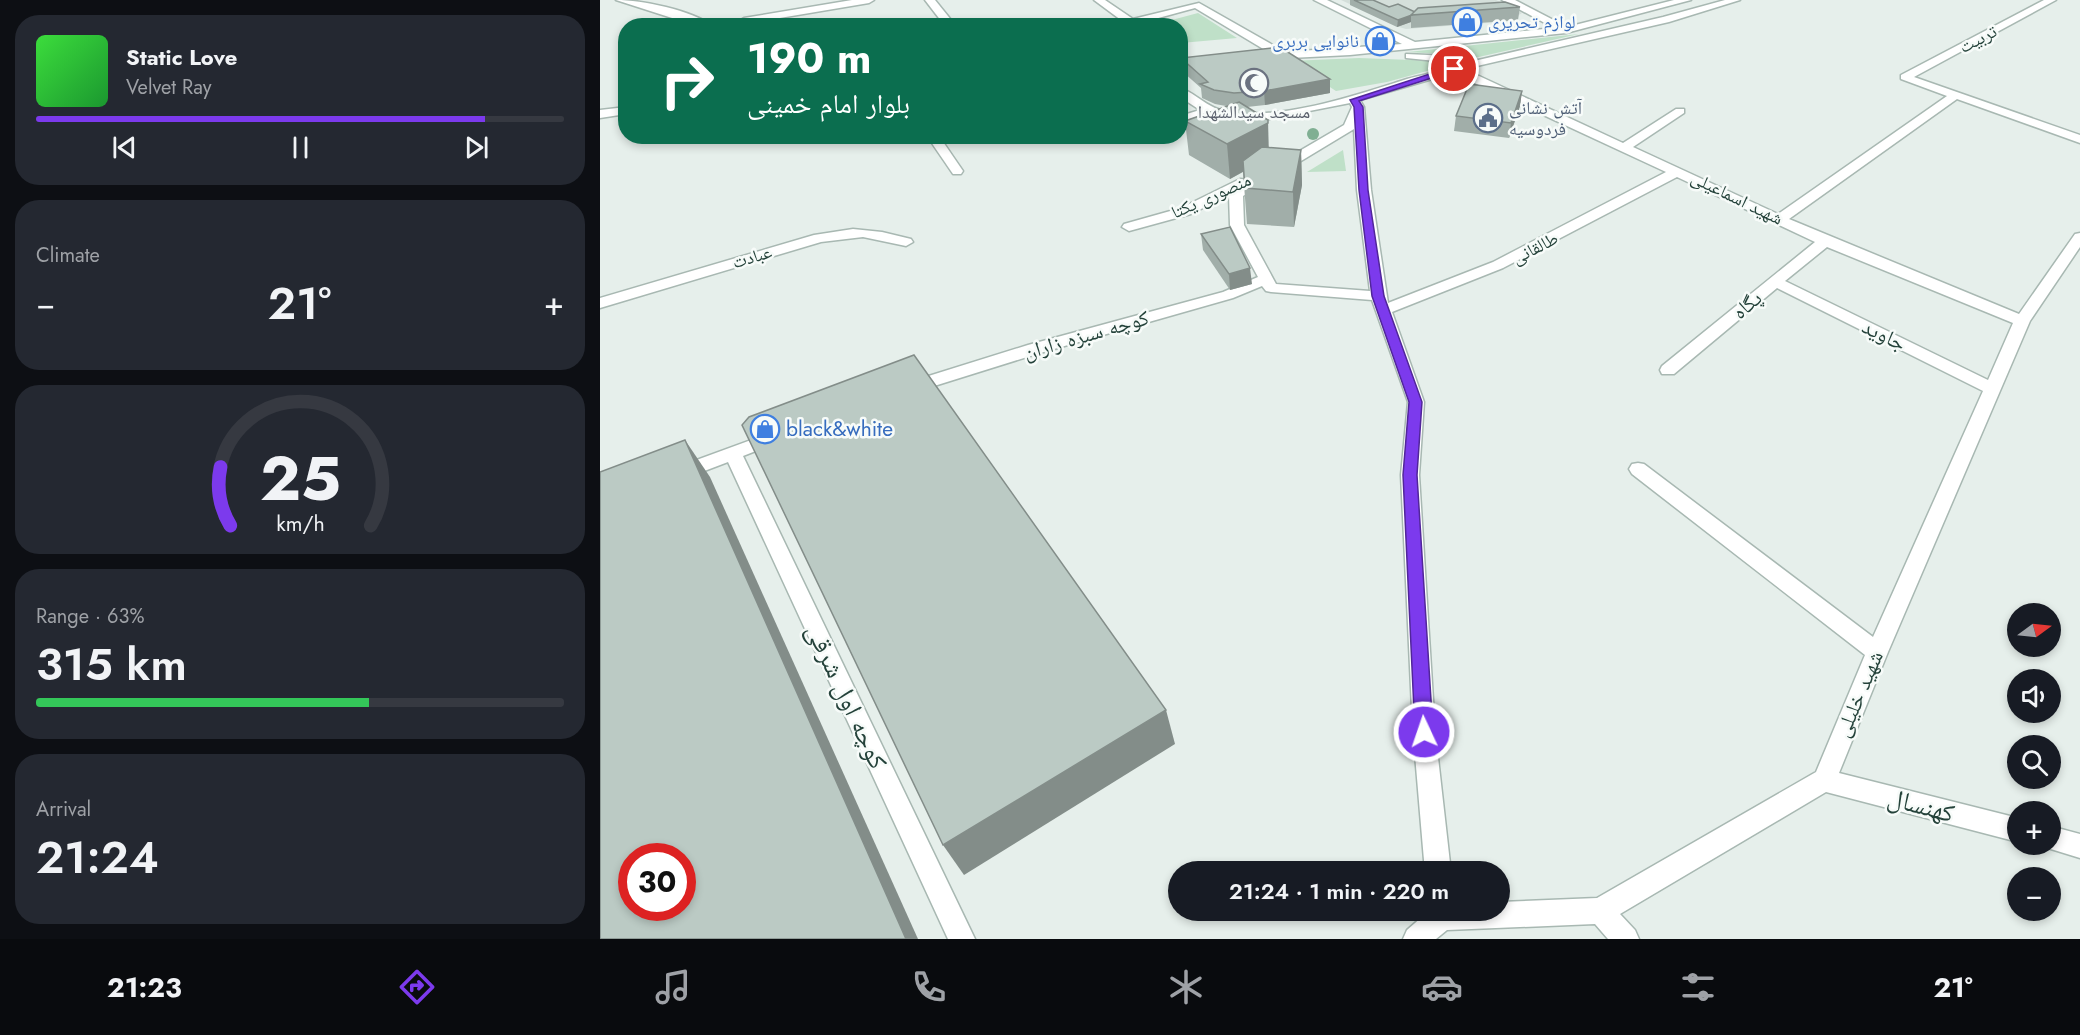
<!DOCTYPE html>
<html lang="en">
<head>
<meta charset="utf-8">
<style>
	body { margin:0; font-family:Jost,"Noto Naskh Arabic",sans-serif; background:#242831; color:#f1f3f6; height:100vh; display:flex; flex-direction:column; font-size:22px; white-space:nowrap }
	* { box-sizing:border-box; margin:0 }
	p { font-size:20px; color:#9ea1a6 }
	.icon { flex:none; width:33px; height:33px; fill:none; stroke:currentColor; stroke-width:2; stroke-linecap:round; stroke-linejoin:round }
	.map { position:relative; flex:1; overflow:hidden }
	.sheet { display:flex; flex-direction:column; gap:15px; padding:15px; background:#0d0f14; width:600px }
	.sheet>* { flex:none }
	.banner { position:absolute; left:18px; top:18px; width:570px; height:126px; border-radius:24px; box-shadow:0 3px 9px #0003; background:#0b6e4f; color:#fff; overflow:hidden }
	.needle { width:39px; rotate:75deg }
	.tools { position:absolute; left:1407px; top:603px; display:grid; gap:12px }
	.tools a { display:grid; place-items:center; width:54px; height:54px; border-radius:50%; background:#171b24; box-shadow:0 3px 9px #0003; font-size:30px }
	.speed { position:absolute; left:18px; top:843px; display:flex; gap:12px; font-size:30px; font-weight:700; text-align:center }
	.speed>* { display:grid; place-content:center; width:78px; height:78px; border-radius:50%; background:#171b24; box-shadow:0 3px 9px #0003; line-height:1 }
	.speed .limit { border:9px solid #d22; background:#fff; color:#111 }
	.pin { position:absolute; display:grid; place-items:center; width:51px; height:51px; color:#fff; margin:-26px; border:3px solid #fff; border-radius:50%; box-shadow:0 2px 6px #0007 }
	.me { position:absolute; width:66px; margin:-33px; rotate:357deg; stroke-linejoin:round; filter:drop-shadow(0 0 4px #0008) }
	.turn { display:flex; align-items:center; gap:21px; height:126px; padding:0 30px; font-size:27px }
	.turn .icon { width:78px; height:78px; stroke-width:2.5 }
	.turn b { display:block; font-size:42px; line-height:51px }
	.big { font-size:45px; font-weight:600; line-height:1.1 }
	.sheet .card { flex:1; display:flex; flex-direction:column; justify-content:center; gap:9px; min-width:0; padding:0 21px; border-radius:24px; background:#242831 }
	.sheet .dial { align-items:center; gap:0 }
	.dial svg { height:156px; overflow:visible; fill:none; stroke:#363941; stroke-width:7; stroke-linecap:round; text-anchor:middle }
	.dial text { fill:#f1f3f6; stroke:none }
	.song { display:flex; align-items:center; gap:18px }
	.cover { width:72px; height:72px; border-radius:9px; background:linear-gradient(135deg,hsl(120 70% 55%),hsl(130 70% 35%)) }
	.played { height:6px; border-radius:3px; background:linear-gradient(90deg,#7c3aed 85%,#363941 85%) }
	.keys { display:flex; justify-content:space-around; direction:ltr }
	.heat { display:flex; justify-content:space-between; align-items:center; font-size:33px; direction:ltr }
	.charge { height:9px; border-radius:4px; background:linear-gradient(90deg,#34c759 63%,#363941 0) }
	.trip { position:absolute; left:568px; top:861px; width:342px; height:60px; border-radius:30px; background:#171b24; box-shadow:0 3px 9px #0003; font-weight:600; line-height:60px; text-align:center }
	.dock { display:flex; height:96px; justify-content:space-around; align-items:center; background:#090b0e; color:#9ea1a6 }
	.dock .icon { width:42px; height:42px }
	.dock .selected { color:#7c3aed }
	.dock b { font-size:27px; color:#f1f3f6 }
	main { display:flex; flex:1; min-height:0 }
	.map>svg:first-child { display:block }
	.built { fill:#d4dfda }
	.green { fill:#bfe0c8 }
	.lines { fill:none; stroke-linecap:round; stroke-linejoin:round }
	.minor-casing { stroke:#a8b8b2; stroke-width:3 }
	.minor { fill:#fff; fill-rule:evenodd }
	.tree { fill:#80af93 }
	.wall { fill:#a1aea9 }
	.shaded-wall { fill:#838d89 }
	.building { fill:#bbcac4; stroke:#838d89; stroke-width:1.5; fill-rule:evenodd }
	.route { fill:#7c3aed; stroke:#51269a; stroke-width:1.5 }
	.labels { text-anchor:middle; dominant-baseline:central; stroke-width:5; stroke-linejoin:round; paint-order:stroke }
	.far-shop-label { font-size:18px; fill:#366cbe; stroke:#f7fbf9; text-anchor:start }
	.far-street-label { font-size:18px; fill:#24423a; stroke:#f7fbf9 }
	.far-service-label { font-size:18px; fill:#4e5e75; stroke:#f7fbf9; text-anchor:start }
	.far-worship-label { font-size:18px; fill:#5b616d; stroke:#f7fbf9 }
	.street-label { font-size:21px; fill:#24423a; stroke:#f7fbf9 }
	.shop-label { font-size:21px; fill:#366cbe; stroke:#f7fbf9; text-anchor:start }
	.near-street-label { font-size:26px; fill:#24423a; stroke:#f7fbf9 }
</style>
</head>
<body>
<main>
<section class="sheet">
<div class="card">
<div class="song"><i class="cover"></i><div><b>Static Love</b><p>Velvet Ray</p></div></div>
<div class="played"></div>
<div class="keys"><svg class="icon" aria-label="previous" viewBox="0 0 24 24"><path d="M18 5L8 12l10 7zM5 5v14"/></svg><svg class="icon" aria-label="pause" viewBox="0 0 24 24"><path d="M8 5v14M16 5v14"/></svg><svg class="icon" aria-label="next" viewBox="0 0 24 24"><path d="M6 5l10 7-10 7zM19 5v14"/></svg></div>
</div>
<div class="card"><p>Climate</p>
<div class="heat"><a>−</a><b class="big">21°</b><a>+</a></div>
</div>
<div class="card dial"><svg viewBox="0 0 100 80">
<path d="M14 69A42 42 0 1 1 86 69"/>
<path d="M14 69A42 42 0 0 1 9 39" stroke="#7c3aed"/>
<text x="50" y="56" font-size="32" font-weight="700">25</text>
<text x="50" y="72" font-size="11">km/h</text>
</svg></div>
<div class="card"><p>Range · 63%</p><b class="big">315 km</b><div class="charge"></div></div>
<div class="card"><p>Arrival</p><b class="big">21:24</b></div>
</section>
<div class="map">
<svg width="1480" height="939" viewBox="0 0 1480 939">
	<rect width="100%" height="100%" fill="#e6efeb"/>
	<path class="built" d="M 741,0 L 896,0 L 922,13 L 914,18 L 915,21 L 806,29 L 799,27 Z"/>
	<g class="green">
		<path d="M 598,13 L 637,38 L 581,43 L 580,26 L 553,25 Z"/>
		<path d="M 979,34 L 861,61 L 841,54 L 808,52 Z"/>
		<path d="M 759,58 L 838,61 L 845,66 L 787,82 L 736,91 L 690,61 Z"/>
		<path d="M 743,150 L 746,171 L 707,172 Z"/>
	</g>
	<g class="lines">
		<g class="minor-casing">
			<g id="minor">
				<path d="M 16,0 C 42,0 91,10 113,26 L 97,26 Z"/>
				<path d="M 252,0 L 274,0 L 269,3 L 144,24 L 139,21 L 144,18 Z"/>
				<path d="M 325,0 L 335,0 L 356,26 L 345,26 Z"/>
				<path d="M 494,0 L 505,0 L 533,19 L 599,3 L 685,52 L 802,44 L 714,0 L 727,0 L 815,42 L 954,28 L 902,0 L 915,0 L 967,27 L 1074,0 L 1091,0 L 966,33 L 750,55 L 669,59 L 664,56 L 670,53 L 595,8 L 529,26 Z"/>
				<path d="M 1125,0 L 1140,0 L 1069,22 L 864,69 L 1023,143 L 1076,109 L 1084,109 L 1084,113 L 1033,147 L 1178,214 L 1347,96 L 1301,79 L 1301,75 L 1444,0 L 1456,0 L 1314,77 L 1480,135 L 1480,143 L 1357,99 L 1189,219 L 1419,314 L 1475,234 L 1480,233 L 1480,247 L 1430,321 L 1288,652 L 1239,773 L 1418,818 L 1418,842 L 1226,792 L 1020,914 L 1035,930 L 1039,939 L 1008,939 L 995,924 L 847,930 L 836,939 L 803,939 L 807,930 L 830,910 L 900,910 L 900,902 L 997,898 L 1216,772 L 1265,655 L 1032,474 L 1029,469 L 1032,464 L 1038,463 L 1044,464 L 1273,637 L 1383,391 L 1177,288 L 1074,374 L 1062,374 L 1060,370 L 1062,366 L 1215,242 L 1077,177 L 903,268 L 792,312 L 824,402 L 819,475 L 835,731 L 851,872 L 825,872 L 813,731 L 801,475 L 808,402 L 772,300 L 671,292 L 666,291 L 662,286 L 633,298 L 440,353 L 315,392 L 303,392 L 301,388 L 303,384 L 428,345 L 623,292 L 658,277 L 630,225 L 629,195 L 591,214 L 529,231 L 522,227 L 524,224 L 581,208 L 640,179 L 650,180 L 744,125 L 752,107 L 750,103 L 669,119 L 633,119 L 611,114 L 580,123 L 580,116 L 600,110 L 580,97 L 580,88 C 596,93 607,108 625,111 C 682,121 753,96 807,79 C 820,75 840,73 850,65 L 846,62 L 806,58 L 806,54 L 849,56 L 861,64 L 1063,17 ZM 853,73 L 1066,172 L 893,262 L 788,303 L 771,190 L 764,107 L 760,100 ZM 754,129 L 757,190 L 770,291 L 676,284 L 644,225 L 643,196 ZM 1227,247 L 1413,323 L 1388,380 L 1185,281 Z"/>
				<path d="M 26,107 L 26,114 L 0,118 L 0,110 Z"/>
				<path d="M 327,136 L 339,136 L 363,171 L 361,174 L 353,174 Z"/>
				<path d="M 253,229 L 282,232 L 311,239 L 313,242 L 306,246 L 263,237 L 221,242 L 0,308 L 0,298 L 214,235 Z"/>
				<path d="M 173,432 L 179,434 L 182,438 L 179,442 L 143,456 L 375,939 L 348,939 L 128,462 L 78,481 L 72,479 L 69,474 L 72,469 Z"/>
				<path d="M 1450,826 L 1480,834 L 1480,858 L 1441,846 L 1440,844 L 1450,844 Z"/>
			</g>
		</g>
		<use href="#minor" class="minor"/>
	</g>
	<circle class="tree" cx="713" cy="134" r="6"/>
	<g class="wall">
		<path d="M 750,0 L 773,0 L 789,7 L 815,12 L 920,7 L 918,20 L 811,28 L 811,22 L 797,27 L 750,5 Z"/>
		<path d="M 581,58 L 730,93 L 665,105 L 647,107 L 669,148 L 701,150 L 702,185 L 694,227 L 647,224 L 643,172 L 630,179 L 589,155 L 585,121 L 626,106 L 615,104 L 602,98 L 601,88 L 583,72 Z"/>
		<path d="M 922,91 L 920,106 L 909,138 L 854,131 L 856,116 Z"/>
		<path d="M 601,234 L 652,284 L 630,290 L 603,250 Z"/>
	</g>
	<g class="shaded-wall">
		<path d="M 811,15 L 811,22 L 797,27 L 798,20 Z"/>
		<path d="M 730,79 L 730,93 L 665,105 L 664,91 Z"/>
		<path d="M 922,91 L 920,106 L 909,138 L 911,123 Z"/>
		<path d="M 668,120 L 669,157 L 630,179 L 627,144 Z"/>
		<path d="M 701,150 L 702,185 L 694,227 L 693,192 Z"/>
		<path d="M 650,268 L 652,284 L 630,290 L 629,274 Z"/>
		<path d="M 85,440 L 110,477 L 318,939 L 306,939 Z"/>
		<path d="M 566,710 L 575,744 L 364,875 L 343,845 Z"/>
	</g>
	<g class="building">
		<path d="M 754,0 L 773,0 L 789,7 L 798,4 L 815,12 L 812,15 L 798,20 Z"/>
		<path d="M 905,2 L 920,7 L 811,15 L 818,8 Z"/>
		<path d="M 680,47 L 730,79 L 664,91 L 634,93 L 614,90 L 600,84 L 608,82 L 581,58 Z"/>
		<path d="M 869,84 L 922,91 L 911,123 L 856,116 Z"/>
		<path d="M 639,102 L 668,120 L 668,123 L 627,144 L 585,121 Z"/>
		<path d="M 662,147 L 701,150 L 693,192 L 645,188 L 643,161 Z"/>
		<path d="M 630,227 L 650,268 L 629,274 L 601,234 Z"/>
		<path d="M 314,355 L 566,710 L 343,845 L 142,425 L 149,417 Z"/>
		<path d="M 85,440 L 306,939 L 0,939 L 0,472 ZM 32,856 L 82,856 L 82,908 L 32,908 Z"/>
	</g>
	<path class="route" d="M 854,66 L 858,69 L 857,70 L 759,101 L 763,107 L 768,190 L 784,296 L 822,402 L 817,475 L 833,732 L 830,737 L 824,739 L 818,737 L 815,732 L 803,475 L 809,402 L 772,296 L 759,190 L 754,107 L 750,100 Z"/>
	<defs>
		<g id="shop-ring" transform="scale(1.5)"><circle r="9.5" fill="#f7fbf9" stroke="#3f7fe0" stroke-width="1.5"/><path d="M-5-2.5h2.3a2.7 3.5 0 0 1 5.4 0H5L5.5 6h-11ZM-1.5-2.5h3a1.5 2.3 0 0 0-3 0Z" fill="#3f7fe0"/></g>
		<g id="mosque-ring" transform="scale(1.5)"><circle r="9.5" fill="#f7fbf9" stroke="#6b7280" stroke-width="1.5"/><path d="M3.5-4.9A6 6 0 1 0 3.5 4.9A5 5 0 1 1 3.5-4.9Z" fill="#6b7280"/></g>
		<g id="civic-ring" transform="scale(1.5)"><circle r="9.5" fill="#f7fbf9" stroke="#5c6f8a" stroke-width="1.5"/><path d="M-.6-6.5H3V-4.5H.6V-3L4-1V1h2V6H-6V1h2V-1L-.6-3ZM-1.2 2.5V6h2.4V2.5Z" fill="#5c6f8a"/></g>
	</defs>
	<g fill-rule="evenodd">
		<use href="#shop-ring" x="867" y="22"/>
		<use href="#shop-ring" x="780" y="41"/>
		<use href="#mosque-ring" x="654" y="83"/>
		<use href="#civic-ring" x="888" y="118"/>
		<use href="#shop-ring" x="165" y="429"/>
	</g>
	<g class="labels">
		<g class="far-shop-label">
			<text x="888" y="22">لوازم تحریری</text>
			<text x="759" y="41" text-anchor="end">نانوایی بربری</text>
		</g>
		<g class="far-street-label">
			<text transform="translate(1378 39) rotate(-28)">تربیت</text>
			<text transform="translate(611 196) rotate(-24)">منصوری یکتا</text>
			<text transform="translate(1137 198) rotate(26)">شهید اسماعیلی</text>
			<text transform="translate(935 248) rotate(-27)">طالقانی</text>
			<text transform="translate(152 257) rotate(-17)">عبادت</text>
		</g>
		<g class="far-service-label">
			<text x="909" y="108">آتش نشانی<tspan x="909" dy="21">فردوسیه</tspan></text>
		</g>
		<g class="far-worship-label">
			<text x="654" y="112">مسجد سیدالشهدا</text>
		</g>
		<g class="street-label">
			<text transform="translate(1147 305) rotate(-40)">پگاه</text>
			<text transform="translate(486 335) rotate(-16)">کوچه سبزه زاران</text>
			<text transform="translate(1284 335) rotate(26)">جاوید</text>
			<text transform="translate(1259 694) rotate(-67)">شهید خلیلی</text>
		</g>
		<g class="shop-label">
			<text x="186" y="429">black&amp;white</text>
		</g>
		<g class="near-street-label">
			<text transform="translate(247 696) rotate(65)">کوچه اول شرقی</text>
			<text transform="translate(1321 805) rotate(15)">کهنسال</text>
		</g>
	</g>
</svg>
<div class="tools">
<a><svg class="needle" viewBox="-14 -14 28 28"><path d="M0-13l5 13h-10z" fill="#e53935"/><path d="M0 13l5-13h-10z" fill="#9ea1a6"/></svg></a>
<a><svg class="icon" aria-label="sound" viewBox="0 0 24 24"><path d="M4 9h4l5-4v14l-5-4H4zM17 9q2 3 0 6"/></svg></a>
<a><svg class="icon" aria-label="search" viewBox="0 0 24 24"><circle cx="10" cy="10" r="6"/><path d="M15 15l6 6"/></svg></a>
<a>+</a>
<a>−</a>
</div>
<div class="speed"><div class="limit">30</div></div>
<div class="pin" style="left:854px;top:69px;background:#d93025"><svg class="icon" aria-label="arrive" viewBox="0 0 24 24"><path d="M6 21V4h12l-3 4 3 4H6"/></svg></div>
<svg class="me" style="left:824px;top:732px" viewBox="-20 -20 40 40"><circle r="17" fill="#7c3aed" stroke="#fff" stroke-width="3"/><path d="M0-11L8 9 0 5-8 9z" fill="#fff"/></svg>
<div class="trip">21:24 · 1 min · 220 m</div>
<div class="banner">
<div class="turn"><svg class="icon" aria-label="right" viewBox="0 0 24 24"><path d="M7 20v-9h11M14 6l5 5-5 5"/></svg><div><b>190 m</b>بلوار امام خمینی</div></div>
</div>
</div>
</main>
<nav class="dock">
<b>21:23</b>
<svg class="icon selected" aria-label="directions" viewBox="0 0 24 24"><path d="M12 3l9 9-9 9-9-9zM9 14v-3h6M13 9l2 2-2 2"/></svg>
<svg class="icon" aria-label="music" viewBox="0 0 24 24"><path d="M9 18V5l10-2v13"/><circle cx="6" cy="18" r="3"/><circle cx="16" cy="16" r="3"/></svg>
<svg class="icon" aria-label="phone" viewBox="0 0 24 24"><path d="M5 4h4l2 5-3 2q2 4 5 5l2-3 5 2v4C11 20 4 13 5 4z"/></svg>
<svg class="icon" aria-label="climate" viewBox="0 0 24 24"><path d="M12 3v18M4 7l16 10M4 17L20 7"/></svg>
<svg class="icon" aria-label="car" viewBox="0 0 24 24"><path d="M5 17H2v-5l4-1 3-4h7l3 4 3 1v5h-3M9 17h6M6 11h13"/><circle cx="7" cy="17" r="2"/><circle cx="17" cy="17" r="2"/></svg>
<svg class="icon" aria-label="filters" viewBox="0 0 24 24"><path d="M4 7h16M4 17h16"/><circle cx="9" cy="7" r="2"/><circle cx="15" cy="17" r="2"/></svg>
<b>21°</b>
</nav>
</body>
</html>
